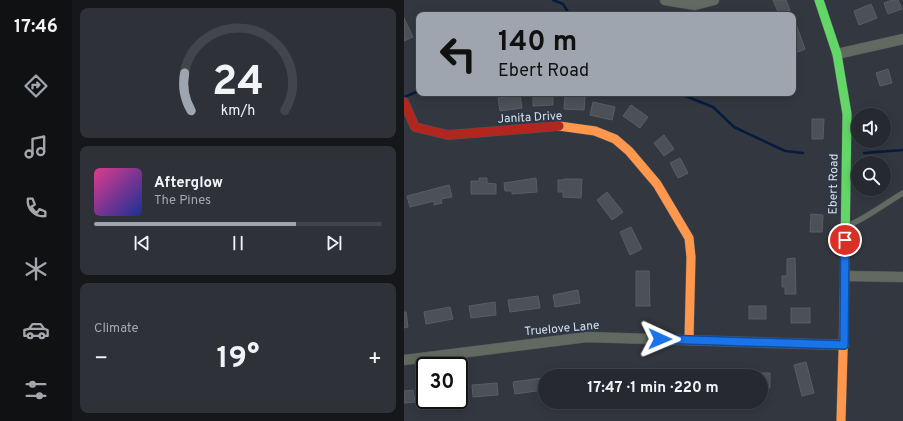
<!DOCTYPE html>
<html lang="en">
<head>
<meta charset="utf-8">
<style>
	body { margin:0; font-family:Overpass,sans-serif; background:#2e3238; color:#f1f3f6; height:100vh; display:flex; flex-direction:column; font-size:15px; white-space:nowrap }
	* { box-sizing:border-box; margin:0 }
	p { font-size:13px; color:#a4a7ab }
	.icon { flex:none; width:22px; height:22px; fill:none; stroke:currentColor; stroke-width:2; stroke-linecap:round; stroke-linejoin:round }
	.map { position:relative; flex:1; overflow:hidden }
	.details { display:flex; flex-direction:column; gap:8px; padding:8px; background:#15171a; width:332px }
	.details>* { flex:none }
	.banner { position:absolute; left:12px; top:12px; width:380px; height:84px; border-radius:8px; box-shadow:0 2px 10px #0003,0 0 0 1px #42464c; background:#9fa5ae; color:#111; overflow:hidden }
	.tools { position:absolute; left:447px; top:108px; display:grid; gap:8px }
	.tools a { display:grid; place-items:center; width:40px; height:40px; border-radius:50%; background:#262a30; box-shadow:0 2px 10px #0003,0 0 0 1px #42464c; font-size:20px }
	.speed { position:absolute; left:12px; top:357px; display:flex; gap:8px; font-size:20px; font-weight:700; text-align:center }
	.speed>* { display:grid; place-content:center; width:52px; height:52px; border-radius:50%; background:#262a30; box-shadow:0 2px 10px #0003,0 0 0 1px #42464c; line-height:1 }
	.speed .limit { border:2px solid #111; border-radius:6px; background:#fff; color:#111 }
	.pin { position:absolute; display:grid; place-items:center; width:34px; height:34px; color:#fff; margin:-17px; border:2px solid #fff; border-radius:50%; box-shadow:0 1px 4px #0007 }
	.me { position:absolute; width:44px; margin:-22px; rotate:91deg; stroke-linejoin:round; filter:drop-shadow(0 0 3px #0008) }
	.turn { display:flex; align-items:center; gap:14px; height:84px; padding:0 16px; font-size:18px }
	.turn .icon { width:52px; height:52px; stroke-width:2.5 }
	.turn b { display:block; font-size:28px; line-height:34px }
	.big { font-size:30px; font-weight:700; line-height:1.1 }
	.details .card { flex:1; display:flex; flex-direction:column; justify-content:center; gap:6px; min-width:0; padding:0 14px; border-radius:8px; background:#2e3238 }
	.details .dial { align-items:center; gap:0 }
	.dial svg { height:104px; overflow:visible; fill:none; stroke:#42464c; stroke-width:7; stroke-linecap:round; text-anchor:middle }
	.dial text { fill:#f1f3f6; stroke:none }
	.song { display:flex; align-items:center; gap:12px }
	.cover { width:48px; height:48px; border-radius:6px; background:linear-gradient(135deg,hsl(330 70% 55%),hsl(230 70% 35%)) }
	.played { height:4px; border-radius:2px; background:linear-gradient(90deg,#9fa5ae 70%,#42464c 70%) }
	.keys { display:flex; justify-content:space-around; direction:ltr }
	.heat { display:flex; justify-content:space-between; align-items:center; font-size:22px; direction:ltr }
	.trip { position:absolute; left:134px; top:369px; width:230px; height:40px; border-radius:20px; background:#262a30; box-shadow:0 2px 10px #0003,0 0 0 1px #42464c; font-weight:700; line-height:40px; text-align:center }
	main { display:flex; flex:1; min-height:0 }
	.menu { display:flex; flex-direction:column; width:72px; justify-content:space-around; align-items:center; background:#0f1113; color:#a4a7ab }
	.menu .icon { width:28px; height:28px }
	.menu .selected { color:#9fa5ae }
	.menu b { font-size:18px; color:#f1f3f6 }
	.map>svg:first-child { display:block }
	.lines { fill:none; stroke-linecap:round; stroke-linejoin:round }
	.stream { stroke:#061c3e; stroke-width:2.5 }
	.building { fill:#4c5157; stroke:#595d65 }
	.lane-casing { stroke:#4e545a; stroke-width:6 }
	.street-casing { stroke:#4e545a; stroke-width:11 }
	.fast-casing { stroke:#4e545a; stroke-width:10 }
	.slow-casing { stroke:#4e545a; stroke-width:10 }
	.jam-casing { stroke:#4e545a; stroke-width:10 }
	.lane { stroke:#616961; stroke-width:5 }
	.street { stroke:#616961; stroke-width:10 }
	.fast { stroke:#63d668; stroke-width:9 }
	.slow { stroke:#ff974d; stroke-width:9 }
	.jam { stroke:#b3261e; stroke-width:9 }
	.route-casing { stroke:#114b97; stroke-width:10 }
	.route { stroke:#1a73e8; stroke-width:7 }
	.labels { text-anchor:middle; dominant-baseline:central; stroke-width:4; stroke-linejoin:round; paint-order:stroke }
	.street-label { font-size:12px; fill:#d9e0ea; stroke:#2d3746 }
</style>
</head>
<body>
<main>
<nav class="menu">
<b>17:46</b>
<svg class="icon selected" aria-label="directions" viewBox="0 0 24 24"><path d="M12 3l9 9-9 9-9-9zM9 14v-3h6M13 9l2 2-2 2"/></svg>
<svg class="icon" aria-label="music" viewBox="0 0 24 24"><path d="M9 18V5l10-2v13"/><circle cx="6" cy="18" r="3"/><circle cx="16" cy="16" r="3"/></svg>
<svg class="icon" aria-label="phone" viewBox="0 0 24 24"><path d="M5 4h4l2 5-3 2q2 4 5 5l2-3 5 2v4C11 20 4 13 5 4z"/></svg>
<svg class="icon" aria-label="climate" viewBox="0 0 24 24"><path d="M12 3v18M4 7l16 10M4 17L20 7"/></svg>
<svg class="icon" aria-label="car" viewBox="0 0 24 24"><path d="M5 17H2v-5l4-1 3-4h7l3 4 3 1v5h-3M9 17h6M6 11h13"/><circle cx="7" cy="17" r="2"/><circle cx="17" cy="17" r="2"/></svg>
<svg class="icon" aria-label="filters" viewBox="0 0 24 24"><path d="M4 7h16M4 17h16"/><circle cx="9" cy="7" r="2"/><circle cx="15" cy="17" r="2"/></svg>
</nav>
<section class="details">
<div class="card dial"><svg viewBox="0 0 100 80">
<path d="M14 69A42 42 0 1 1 86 69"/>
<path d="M14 69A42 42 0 0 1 9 40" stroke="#9fa5ae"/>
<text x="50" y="56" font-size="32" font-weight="700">24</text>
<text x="50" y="72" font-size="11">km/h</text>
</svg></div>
<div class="card">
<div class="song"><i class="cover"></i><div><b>Afterglow</b><p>The Pines</p></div></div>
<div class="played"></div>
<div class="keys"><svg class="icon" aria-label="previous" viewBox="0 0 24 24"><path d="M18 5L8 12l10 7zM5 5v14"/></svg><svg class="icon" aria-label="pause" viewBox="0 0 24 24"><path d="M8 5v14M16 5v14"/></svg><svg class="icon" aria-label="next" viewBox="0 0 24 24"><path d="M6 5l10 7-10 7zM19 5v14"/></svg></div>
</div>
<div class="card"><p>Climate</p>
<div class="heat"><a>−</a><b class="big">19°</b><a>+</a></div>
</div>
</section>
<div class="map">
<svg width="499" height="421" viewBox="0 0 499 421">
	<rect width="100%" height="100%" fill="#333840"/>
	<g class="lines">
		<g class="stream">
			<path d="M 149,0 L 159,4 L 166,15"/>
			<path d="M 274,93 L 309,107 L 330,127 L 381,151 L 399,153"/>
			<path d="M 0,97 L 15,91"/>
			<path d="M 460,153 L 499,150"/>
		</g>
	</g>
	<g class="building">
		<path d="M 369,0 L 382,0 L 386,10 L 375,14 Z"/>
		<path d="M 488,0 L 494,0 L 498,9 L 484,14 L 480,3 Z"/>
		<path d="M 467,4 L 473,18 L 455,25 L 450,11 Z"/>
		<path d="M 0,18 L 9,37 L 0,41 Z"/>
		<path d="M 391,21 L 401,49 L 389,54 L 389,22 Z"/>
		<path d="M 484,69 L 488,83 L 476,86 L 472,73 Z"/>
		<path d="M 149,93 L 149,105 L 129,106 L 129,94 Z"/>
		<path d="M 116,95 L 118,108 L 96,111 L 94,98 Z"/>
		<path d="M 161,96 L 181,97 L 180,110 L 160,109 Z"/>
		<path d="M 189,102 L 211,107 L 208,120 L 186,115 Z"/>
		<path d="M 227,105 L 244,117 L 236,128 L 219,116 Z"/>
		<path d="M 408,119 L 420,119 L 419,139 L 408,139 Z"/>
		<path d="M 260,135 L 270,149 L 260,156 L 250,143 Z"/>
		<path d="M 276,158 L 284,173 L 274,178 L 266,163 Z"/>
		<path d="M 75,178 L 83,178 L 83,183 L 92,184 L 92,194 L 67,194 L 67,181 L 75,181 Z"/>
		<path d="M 132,178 L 133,192 L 108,194 L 108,191 L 101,191 L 100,183 Z"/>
		<path d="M 160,179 L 178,179 L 177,198 L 159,197 L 159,192 L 154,192 L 154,180 L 160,180 Z"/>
		<path d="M 45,185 L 48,197 L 37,199 L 38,203 L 30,205 L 30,201 L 6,207 L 3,196 Z"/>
		<path d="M 203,192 L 219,212 L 208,220 L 193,200 Z"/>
		<path d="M 407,214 L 419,215 L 418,232 L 406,232 Z"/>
		<path d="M 227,227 L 238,249 L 226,255 L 216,232 Z"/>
		<path d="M 391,258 L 392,294 L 381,294 L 381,287 L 378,287 L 378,276 L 383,276 L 383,259 Z"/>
		<path d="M 232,271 L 245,271 L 246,306 L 232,306 Z"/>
		<path d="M 174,290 L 176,303 L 151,307 L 149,295 Z"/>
		<path d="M 134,296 L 136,308 L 106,312 L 104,300 Z"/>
		<path d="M 91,302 L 92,315 L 67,318 L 65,306 Z"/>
		<rect x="345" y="306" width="17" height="13"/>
		<path d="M 46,307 L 49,319 L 22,324 L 20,312 Z"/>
		<rect x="387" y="308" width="19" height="15"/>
		<path d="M 0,312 L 2,312 L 4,327 L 0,328 Z"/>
		<path d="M 402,362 L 410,393 L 398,396 L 390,365 Z"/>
		<path d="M 317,372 L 333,372 L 333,376 L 309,376 L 317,376 Z"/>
		<path d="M 350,373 L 366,373 L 366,388 L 357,388 L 357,376 L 350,376 Z"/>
		<path d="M 138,378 L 139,390 L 111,394 L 109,382 Z"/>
		<path d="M 93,383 L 94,395 L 69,397 L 68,385 Z"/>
		<path d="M 9,390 L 11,402 L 0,403 L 0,391 Z"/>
		<path d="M 258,402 L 269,402 L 269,407 L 259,407 Z"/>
	</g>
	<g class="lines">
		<g class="lane-casing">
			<path id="lane" d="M 443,226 C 463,218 480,204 499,193"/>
		</g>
		<g class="street-casing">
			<g id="street">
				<path d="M 261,0 L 291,5 L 310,0"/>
				<path d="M 433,54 L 499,39"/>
				<path d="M 441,276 L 499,277"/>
				<path d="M 0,360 L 183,337 L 440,345"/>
			</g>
		</g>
		<g class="fast-casing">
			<path id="fast" d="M 415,0 L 433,54 L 443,114 L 440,318"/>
		</g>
		<g class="slow-casing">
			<g id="slow">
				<path d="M 155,126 L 191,131 L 211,139 L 225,151 L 253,184 L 285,238 L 287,257 L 285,339"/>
				<path d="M 437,421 L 440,318"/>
			</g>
		</g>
		<g class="jam-casing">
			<path id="jam" d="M 0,102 L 11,127 L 44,135 L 155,126"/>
		</g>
		<use href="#lane" class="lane"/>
		<use href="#street" class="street"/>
		<use href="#fast" class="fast"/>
		<use href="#slow" class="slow"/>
		<use href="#jam" class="jam"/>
	</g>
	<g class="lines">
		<g class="route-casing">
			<path id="route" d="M 256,339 L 440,345 L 441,240"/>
		</g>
		<use href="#route" class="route"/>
	</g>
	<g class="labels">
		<g class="street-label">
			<text transform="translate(126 118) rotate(-3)">Janita Drive</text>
			<text transform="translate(430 184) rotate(-89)">Ebert Road</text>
			<text transform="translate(158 329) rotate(-5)">Truelove Lane</text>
		</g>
	</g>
</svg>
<div class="tools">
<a><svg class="icon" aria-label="sound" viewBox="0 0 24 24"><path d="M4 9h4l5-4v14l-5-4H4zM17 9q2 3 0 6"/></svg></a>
<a><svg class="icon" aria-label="search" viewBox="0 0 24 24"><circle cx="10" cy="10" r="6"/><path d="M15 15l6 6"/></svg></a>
</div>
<div class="speed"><div class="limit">30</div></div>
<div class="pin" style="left:441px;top:240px;background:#d93025"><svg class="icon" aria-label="arrive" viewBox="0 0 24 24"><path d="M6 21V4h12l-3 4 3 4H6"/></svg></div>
<svg class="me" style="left:256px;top:339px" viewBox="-20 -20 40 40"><path d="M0-17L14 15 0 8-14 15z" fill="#1a73e8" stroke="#fff" stroke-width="4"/></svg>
<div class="trip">17:47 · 1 min · 220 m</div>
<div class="banner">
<div class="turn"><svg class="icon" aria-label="left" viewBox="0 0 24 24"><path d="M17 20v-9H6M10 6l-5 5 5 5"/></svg><div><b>140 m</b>Ebert Road</div></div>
</div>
</div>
</main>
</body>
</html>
